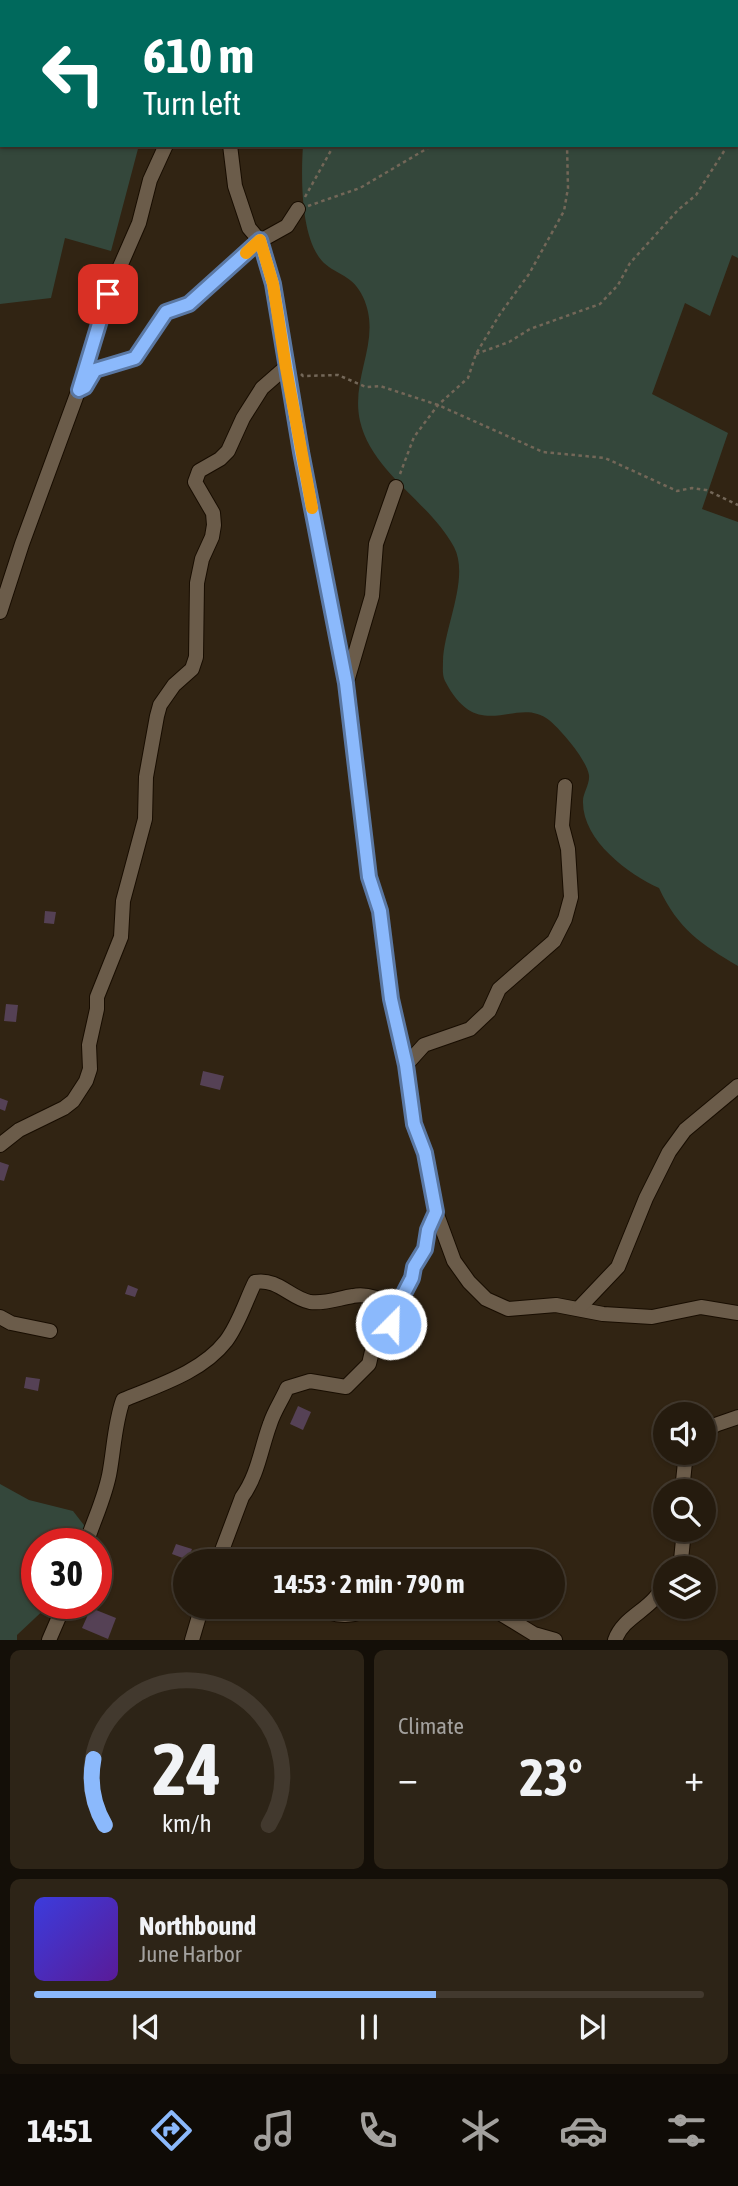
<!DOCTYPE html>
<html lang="en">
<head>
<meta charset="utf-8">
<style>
	body { margin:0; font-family:"Asap Condensed",sans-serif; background:#2d2417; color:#f1f3f6; height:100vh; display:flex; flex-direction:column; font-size:26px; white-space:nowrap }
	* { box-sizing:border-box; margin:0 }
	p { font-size:23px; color:#a3a19e }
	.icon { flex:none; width:38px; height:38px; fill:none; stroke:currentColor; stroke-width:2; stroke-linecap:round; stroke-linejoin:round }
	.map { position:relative; height:1640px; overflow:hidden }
	.side { display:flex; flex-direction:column; gap:10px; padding:10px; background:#140f08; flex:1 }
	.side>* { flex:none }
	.top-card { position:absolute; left:0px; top:0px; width:738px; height:147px; box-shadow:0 2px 5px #0004,0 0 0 2px #42392e; background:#00695c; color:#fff; overflow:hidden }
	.fabs { position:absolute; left:653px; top:1402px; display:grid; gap:14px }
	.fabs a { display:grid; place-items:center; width:63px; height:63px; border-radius:50%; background:#251b0e; box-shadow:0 2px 5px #0004,0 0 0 2px #42392e; font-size:35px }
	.speed { position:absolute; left:21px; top:1528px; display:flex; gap:14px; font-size:35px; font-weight:700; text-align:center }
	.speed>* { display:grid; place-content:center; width:91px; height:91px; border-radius:50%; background:#251b0e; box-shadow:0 2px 5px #0004,0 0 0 2px #42392e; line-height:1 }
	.speed .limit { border:10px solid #d22; background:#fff; color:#111 }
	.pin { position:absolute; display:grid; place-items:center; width:60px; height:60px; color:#fff; margin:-30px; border-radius:14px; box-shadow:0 4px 10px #0006 }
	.me { position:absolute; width:77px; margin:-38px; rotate:23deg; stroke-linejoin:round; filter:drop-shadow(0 0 5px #0008) }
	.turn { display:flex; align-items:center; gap:24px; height:147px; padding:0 28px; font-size:32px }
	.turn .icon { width:91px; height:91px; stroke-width:2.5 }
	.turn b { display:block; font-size:49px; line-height:60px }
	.big { font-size:52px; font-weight:700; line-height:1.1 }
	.side .widget { flex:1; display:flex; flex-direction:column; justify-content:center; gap:10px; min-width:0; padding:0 24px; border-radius:10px; background:#2d2417 }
	.side .dial { align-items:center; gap:0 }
	.dial svg { height:182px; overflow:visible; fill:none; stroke:#42392e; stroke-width:7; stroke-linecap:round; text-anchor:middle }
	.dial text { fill:#f1f3f6; stroke:none }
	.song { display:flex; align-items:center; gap:21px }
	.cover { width:84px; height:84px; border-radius:10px; background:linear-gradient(135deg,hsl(240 70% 55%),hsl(270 70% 35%)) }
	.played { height:7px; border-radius:4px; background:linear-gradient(90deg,#8bb9fc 60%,#42392e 60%) }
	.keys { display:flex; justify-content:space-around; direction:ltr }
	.heat { display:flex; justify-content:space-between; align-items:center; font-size:38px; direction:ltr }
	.side .tiles { flex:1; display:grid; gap:10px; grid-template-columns:1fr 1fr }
	.widget:last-child { grid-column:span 2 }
	.trip { position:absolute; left:173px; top:1549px; width:392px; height:70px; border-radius:35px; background:#251b0e; box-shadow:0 2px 5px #0004,0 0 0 2px #42392e; font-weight:700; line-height:70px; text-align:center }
	.dock { display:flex; height:112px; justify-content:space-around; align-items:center; background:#0f0b06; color:#a3a19e }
	.dock .icon { width:49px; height:49px }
	.dock .selected { color:#8bb9fc }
	.dock b { font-size:32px; color:#f1f3f6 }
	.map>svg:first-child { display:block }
	.green { fill:#34473b }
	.building { fill:#554155 }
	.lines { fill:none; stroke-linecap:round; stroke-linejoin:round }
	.minor-casing { stroke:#180d01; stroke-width:16 }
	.path { stroke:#736758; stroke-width:2.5; stroke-dasharray:3.5 3.5; stroke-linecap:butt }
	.minor { stroke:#6b5c4a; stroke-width:14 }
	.route-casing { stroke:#5a78a4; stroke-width:18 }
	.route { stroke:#8bb9fc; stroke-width:12 }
	.slow { stroke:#f59e0b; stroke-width:12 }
</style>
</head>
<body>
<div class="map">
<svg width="738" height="1640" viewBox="0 0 738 1640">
	<rect width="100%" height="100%" fill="#312413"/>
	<g class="green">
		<path d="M 0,0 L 116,0 L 2,2 L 2,145 L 139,145 L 111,251 L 65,238 L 51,298 L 0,304 Z"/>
		<path d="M 127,0 L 343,0 L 133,2 Z"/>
		<path d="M 417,0 L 738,0 L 738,258 L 732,255 L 710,316 L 685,303 L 652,394 L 728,433 L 702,509 L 738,522 L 738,966 C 701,944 678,929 659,888 C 628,874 582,840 583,801 C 583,793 590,784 589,775 C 586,759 562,731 549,720 C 516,694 479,747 445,681 C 442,675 443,668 443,661 C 444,627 470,578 454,547 C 430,502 372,473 360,421 C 350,376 383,340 363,297 C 353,275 337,275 324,263 C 300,240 301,176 303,145 L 737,145 L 737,2 L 416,2 Z"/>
		<path d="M 0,1484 L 29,1500 L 73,1511 L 87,1529 L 80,1543 L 37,1544 L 37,1603 L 51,1603 L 17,1635 L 17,1640 L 0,1640 Z"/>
	</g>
	<g class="building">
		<path d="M 45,911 L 56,912 L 54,924 L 44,923 Z"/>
		<path d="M 6,1004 L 18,1005 L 16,1022 L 4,1021 Z"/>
		<path d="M 203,1071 L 224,1076 L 220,1090 L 200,1085 Z"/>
		<path d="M 0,1098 L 8,1101 L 5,1111 L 0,1109 Z"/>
		<path d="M 0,1162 L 9,1165 L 4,1181 L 0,1180 Z"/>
		<path d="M 128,1285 L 138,1289 L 135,1297 L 125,1294 Z"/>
		<path d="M 26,1377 L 40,1379 L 38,1391 L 24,1388 Z"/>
		<path d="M 298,1406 L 311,1412 L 303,1430 L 290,1424 Z"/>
		<path d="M 176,1544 L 192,1549 L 188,1560 L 172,1554 Z"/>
		<path d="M 91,1608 L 116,1618 L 108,1639 L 82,1628 Z"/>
	</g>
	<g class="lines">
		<g class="minor-casing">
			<g id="minor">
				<path d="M 86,386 L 95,370 L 135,358 L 166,312 L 189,304 L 260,241 L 287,226 L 298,209"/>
				<path d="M 0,612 L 22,544 L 83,378 L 108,294 L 139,223 L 150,180 L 166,145"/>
				<path d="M 348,678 L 372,596 L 376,544 L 396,487"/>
				<path d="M 406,1065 L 424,1045 L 470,1029 L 489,1011 L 499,989 L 554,941 L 565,919 L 571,897 L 568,849 L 562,826 L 565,786"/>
				<path d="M 0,1145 L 19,1130 L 64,1108 L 73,1101 L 86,1081 L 90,1069 L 89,1045 L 97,1009 L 97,997 L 121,937 L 123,901 L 145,819 L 146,777 L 157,716 L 160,705 L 174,685 L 192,669 L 196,657 L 197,583 L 202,559 L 212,537 L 214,525 L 213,513 L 195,482 L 199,471 L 220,459 L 228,451 L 243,418 L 262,388 L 286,367"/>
				<path d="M 436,1212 L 454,1261 L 469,1282 L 486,1299 L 508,1309 L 556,1305 L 603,1314 L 652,1317 L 701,1307 L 738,1313"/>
				<path d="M 579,1308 L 618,1267 L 646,1198 L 669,1152 L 685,1130 L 738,1086"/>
				<path d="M 0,1317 L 11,1323 L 50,1331"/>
				<path d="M 704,1434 L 715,1425 L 738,1417"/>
				<path d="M 682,1491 L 685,1462 L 690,1452"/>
				<path d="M 86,1544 C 94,1519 106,1496 110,1470 C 114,1447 115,1422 123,1400 C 159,1385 202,1372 226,1341 C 239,1324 246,1300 255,1282 C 278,1278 290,1298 310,1302 C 326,1304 339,1298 353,1296 C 368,1293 383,1300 395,1306"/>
				<path d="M 218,1561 L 242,1497 C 258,1475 261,1448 270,1424 C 274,1411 282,1400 287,1388 L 310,1381 L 346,1387 L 369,1364 L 376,1334 L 391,1324 L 395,1306 L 399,1303 L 412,1278 L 414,1267 L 425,1249 L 428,1230 L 436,1212 L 425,1153 L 414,1124 L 406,1065 L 391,999 L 380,911 L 369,878 L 347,683 L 301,452 L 273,284 L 260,241 L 249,228 L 235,186 L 230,145"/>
				<path d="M 676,1568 L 681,1560 L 684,1530"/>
				<path d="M 316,1606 C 333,1617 356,1619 371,1606"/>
				<path d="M 488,1606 L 534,1634 L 555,1640"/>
				<path d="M 49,1640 L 65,1603"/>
				<path d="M 192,1640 L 202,1606"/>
				<path d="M 615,1640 C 622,1620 642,1613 655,1598 C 659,1594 662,1588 665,1583"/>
			</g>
		</g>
		<g class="path">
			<path d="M 223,2 L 224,0"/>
			<path d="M 227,2 L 227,0"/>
			<path d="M 408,2 L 409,0"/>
			<path d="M 644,2 L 646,0"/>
			<path d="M 737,119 L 738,120"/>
			<path d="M 737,131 L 738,129"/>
			<path d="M 305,197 L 334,145"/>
			<path d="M 308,206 L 360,188 L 433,145"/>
			<path d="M 476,354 L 509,342 L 530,329 L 600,304 L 618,285 L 630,263 L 678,210 L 696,195 L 728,145"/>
			<path d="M 301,374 L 303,376 L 338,375 L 366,387 L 380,386 L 438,405 L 543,452 L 605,458 L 677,491 L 692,488 L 706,490 L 738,505"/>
			<path d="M 400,474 L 414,437 L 438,405 L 468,378 L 476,354 L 500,314 L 529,274 L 564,211 L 568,188 L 567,145"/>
		</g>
		<use href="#minor" class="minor"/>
	</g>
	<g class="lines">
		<g class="route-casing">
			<path id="route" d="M 108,294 L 79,390 L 85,387 L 95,370 L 135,358 L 166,312 L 189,304 L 260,240 L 273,284 L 301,452 L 346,683 L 369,877 L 380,911 L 391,999 L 406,1065 L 414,1124 L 425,1153 L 436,1212 L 428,1230 L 425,1249 L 414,1267 L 412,1278 L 399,1303 L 395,1306 L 391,1324"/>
		</g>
		<use href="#route" class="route"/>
		<path class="slow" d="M 246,253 L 260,240 L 273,284 L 286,368 L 312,508"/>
	</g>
</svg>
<div class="fabs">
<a><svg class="icon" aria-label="sound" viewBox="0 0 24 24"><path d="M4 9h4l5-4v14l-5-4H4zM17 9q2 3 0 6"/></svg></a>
<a><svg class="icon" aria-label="search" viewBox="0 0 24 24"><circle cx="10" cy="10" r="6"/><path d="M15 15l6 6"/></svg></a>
<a><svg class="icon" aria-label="layers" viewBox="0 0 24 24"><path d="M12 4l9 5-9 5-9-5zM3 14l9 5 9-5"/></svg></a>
</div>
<div class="speed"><div class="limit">30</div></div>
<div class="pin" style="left:108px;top:294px;background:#d93025"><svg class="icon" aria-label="arrive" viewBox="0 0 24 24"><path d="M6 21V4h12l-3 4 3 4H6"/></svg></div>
<svg class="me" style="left:391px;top:1324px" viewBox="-20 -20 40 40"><circle r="17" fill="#8bb9fc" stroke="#fff" stroke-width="3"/><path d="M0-11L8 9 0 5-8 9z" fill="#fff"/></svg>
<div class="trip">14:53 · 2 min · 790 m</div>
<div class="top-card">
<div class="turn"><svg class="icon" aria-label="left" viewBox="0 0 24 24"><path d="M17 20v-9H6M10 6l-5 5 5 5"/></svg><div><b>610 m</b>Turn left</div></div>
</div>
</div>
<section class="side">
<div class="tiles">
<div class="widget dial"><svg viewBox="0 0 100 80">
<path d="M14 69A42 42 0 1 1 86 69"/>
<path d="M14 69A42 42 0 0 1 9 40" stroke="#8bb9fc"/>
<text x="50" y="56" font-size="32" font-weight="700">24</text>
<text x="50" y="72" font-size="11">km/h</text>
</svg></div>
<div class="widget"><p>Climate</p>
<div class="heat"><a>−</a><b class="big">23°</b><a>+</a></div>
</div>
<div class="widget">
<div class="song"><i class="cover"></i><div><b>Northbound</b><p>June Harbor</p></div></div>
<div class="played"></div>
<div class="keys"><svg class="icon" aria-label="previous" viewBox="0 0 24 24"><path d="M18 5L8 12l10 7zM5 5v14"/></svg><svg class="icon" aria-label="pause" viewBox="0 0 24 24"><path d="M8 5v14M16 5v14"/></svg><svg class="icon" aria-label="next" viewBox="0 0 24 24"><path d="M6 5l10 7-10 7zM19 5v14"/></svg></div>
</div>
</div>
</section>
<nav class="dock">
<b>14:51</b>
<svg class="icon selected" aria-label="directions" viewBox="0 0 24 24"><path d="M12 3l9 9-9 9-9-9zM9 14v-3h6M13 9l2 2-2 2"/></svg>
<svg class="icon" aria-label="music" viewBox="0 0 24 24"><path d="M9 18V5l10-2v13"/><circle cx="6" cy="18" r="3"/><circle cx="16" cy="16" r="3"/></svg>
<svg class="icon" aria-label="phone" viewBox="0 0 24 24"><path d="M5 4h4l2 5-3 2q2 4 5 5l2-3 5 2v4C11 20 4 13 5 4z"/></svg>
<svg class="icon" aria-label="climate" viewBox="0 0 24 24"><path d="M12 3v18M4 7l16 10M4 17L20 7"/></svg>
<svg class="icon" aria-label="car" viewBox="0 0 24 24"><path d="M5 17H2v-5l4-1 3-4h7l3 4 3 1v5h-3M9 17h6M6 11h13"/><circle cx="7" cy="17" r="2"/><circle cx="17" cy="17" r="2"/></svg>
<svg class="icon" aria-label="filters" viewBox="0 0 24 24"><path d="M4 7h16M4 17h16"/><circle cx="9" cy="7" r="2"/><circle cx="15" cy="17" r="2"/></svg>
</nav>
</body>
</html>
